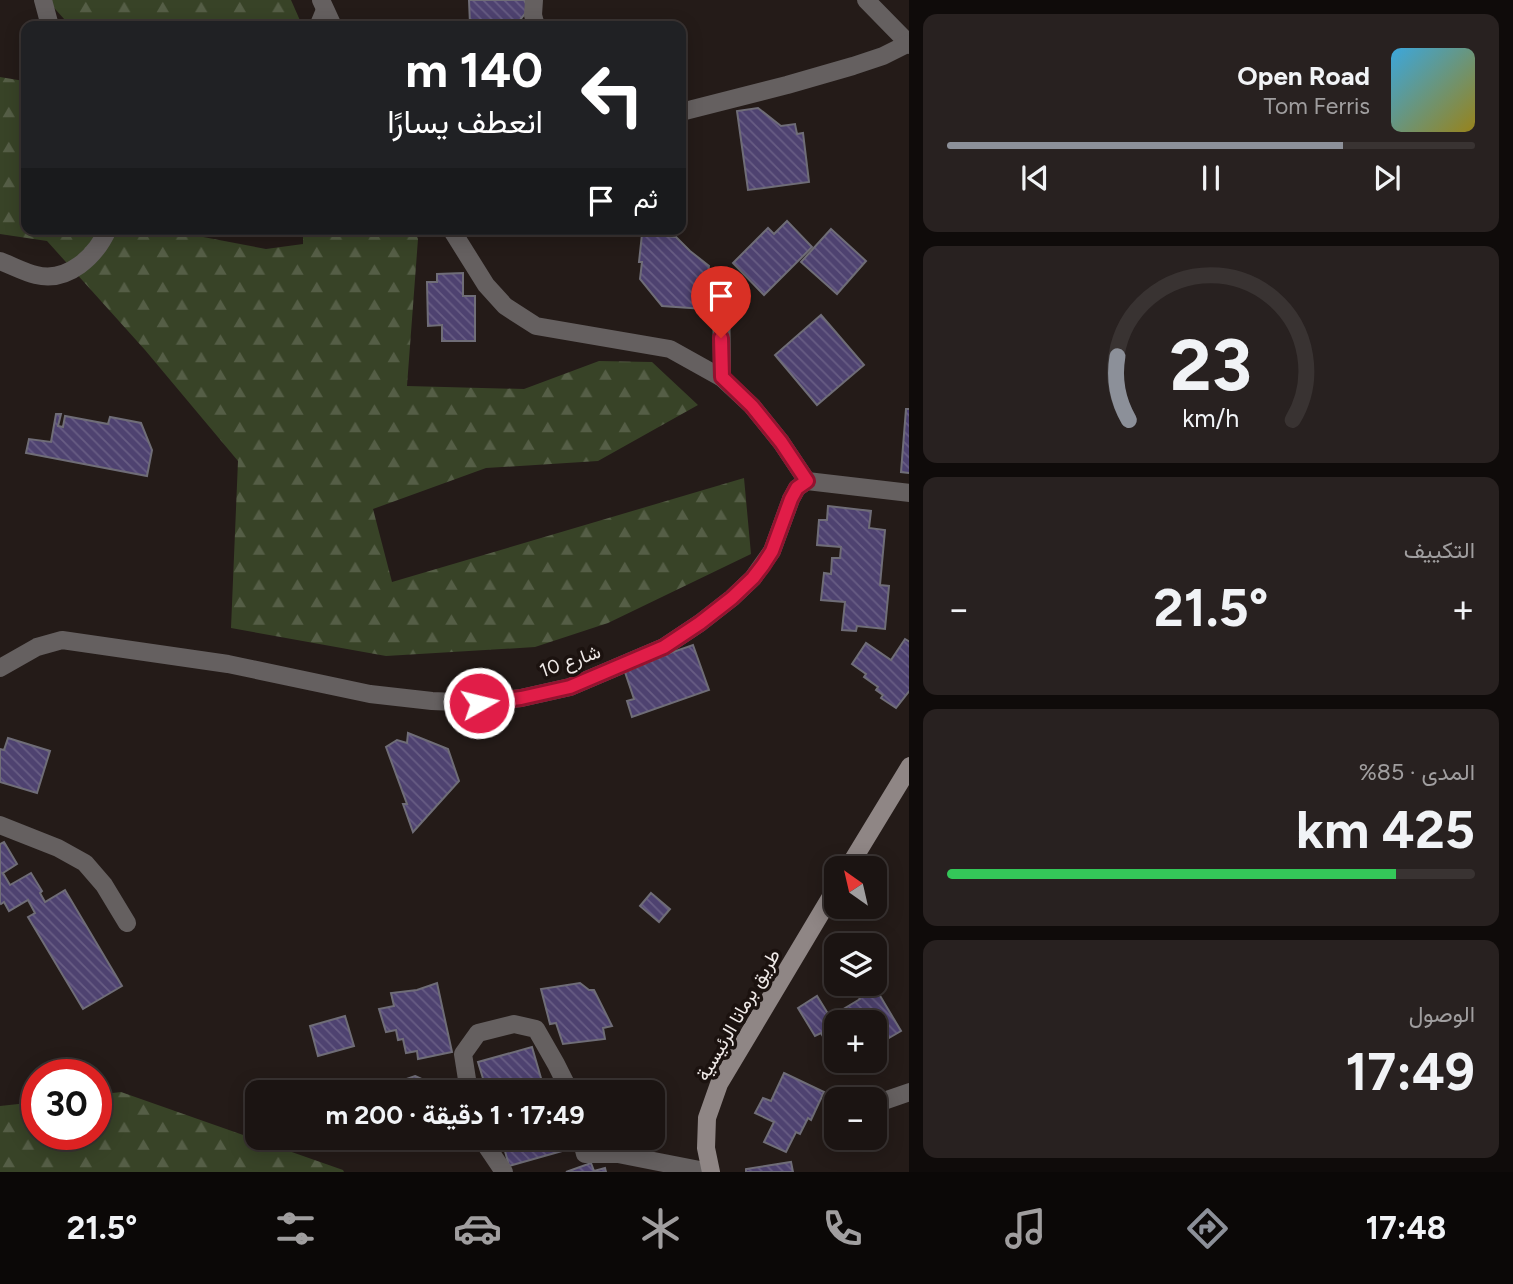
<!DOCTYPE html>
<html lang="ar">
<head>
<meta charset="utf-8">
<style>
	body { margin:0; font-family:Figtree,Vazirmatn,sans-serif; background:#282120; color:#f1f3f6; direction:rtl; height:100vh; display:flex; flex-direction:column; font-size:26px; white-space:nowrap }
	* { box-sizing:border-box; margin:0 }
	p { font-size:23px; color:#a09e9f }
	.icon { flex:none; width:38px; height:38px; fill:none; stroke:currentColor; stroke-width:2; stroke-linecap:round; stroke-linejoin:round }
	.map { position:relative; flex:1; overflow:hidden; direction:ltr }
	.side { display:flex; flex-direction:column; gap:14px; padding:14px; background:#0f0b0a; width:604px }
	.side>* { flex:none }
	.top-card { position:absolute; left:21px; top:21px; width:665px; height:214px; border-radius:14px; box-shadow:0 4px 18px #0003,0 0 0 2px #393332; direction:rtl; background:#202124; color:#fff; overflow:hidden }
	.needle { width:46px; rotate:326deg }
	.buttons { position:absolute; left:824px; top:856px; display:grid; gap:14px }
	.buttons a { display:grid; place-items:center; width:63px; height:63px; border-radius:14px; background:#1b1412; box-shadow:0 4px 18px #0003,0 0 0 2px #393332; font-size:35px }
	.speed { position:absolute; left:21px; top:1059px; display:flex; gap:14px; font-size:35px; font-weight:700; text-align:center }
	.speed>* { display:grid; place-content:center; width:91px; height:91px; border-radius:50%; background:#1b1412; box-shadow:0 4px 18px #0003,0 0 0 2px #393332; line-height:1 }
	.speed .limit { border:10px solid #d22; background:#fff; color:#111 }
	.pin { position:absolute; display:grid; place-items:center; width:60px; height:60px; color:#fff; margin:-72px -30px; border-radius:50% 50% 50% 0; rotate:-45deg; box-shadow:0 0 7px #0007 }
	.pin .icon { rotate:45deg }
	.me { position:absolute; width:77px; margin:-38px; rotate:82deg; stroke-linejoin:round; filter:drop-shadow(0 0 5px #0008) }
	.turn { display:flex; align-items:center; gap:24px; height:147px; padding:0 28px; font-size:32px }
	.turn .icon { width:91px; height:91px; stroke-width:2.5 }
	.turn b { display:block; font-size:49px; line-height:60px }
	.then { display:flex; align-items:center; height:66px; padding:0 28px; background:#0003; gap:14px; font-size:26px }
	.big { font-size:52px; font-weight:700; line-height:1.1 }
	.side .tile { flex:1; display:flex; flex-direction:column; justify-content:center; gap:10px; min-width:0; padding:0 24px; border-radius:14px; background:#282120 }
	.side .dial { align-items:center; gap:0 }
	.dial svg { height:182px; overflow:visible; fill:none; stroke:#393332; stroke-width:7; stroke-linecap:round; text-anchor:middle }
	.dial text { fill:#f1f3f6; stroke:none }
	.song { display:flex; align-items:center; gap:21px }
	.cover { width:84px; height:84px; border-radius:10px; background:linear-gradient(135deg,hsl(200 70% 55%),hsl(50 70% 35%)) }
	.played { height:7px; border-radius:4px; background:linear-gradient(90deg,#8c9099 75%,#393332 75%) }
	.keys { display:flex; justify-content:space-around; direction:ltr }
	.heat { display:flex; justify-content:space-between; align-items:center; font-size:38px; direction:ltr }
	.charge { height:10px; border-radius:5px; background:linear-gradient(90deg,#34c759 85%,#393332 0) }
	.trip { position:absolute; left:245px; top:1080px; width:420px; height:70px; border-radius:14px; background:#1b1412; box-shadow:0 4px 18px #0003,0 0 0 2px #393332; font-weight:700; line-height:70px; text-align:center; direction:rtl }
	.tabs { display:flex; height:112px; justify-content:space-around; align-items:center; background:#0b0807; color:#a09e9f }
	.tabs .icon { width:49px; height:49px }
	.tabs .selected { color:#8c9099 }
	.tabs b { font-size:32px; color:#f1f3f6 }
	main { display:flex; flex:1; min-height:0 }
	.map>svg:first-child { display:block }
	.forest { fill:url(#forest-firs) }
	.building { fill:url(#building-back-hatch); stroke:#6f6d77; stroke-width:2 }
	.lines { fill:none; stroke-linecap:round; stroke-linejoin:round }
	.lane { stroke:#656060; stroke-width:12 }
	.street { stroke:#656060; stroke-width:18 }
	.secondary { stroke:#8f8685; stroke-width:18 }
	.route-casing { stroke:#92132f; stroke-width:18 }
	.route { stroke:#e11d48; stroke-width:12 }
	.labels { text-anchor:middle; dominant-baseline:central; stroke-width:7; stroke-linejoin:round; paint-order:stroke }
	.street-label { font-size:19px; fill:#f0eae8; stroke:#1b120f }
</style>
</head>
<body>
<main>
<section class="side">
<div class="tile">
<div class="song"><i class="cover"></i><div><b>Open Road</b><p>Tom Ferris</p></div></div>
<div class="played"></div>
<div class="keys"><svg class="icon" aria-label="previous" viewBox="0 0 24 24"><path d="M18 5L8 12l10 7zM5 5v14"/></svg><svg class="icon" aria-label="pause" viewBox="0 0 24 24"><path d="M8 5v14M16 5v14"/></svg><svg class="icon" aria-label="next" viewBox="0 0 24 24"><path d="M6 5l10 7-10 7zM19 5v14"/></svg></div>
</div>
<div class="tile dial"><svg viewBox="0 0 100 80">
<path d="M14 69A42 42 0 1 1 86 69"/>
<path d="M14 69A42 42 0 0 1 9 41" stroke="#8c9099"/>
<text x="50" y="56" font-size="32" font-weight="700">23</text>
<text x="50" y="72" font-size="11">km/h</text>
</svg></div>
<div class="tile"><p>التكييف</p>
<div class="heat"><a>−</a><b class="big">21.5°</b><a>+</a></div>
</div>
<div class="tile"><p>المدى · 85%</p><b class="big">425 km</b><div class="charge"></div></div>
<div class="tile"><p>الوصول</p><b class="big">17:49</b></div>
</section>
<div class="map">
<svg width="910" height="1172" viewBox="0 0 910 1172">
	<defs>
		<pattern id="forest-firs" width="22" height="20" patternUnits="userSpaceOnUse" patternTransform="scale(1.75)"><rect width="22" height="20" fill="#384327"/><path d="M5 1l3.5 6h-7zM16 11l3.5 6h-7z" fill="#555e46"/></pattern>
		<pattern id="building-back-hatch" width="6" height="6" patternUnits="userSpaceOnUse" patternTransform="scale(1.75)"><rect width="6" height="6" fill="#4e4270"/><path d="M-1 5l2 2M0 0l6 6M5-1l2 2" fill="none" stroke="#685d84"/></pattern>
	</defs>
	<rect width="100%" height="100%" fill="#241b18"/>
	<g class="forest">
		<path d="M 47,0 L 291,0 L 302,25 L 61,26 L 65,20 Z"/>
		<path d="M 0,77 L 24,81 L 26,78 L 26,229 L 161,229 L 266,249 L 303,244 L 303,229 L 414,229 L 418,239 L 407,386 L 524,389 L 599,361 L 652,362 L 698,405 L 598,461 L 486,468 L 373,509 L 392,582 L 744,478 L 751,554 L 608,623 L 535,647 L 386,656 L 231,628 L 238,461 L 145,350 L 47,241 L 0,234 Z"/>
		<path d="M 121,1092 L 343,1170 L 344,1172 L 0,1172 L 0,1106 L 37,1102 L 37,1134 L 96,1134 L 96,1095 Z"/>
	</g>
	<g class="building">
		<path d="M 469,0 L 524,0 L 529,9 L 515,26 L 478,26 L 470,24 Z"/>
		<path d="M 758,108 L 781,126 L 795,124 L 797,134 L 803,133 L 809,182 L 748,190 L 737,111 Z"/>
		<path d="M 787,221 L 812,247 L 764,295 L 733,263 L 768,228 L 774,234 Z"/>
		<path d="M 831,229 L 866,261 L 837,294 L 801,262 Z"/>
		<path d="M 642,234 L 676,237 L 690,251 L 709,266 L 704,309 L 662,306 L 640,279 L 642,262 L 639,262 Z"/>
		<path d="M 463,273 L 463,296 L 475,296 L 475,341 L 442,341 L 442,325 L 428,326 L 427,282 L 437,282 L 437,274 Z"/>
		<path d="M 821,315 L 864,365 L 817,405 L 775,355 Z"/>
		<path d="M 906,409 L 910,409 L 910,473 L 901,472 Z"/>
		<path d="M 56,414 L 61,414 L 58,426 L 63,427 L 65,416 L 108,424 L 110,417 L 141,423 L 152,450 L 147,476 L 26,453 L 29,439 L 51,442 Z"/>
		<path d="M 828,506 L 871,511 L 869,528 L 885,530 L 880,585 L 889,586 L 885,629 L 857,626 L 856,631 L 842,630 L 845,602 L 821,600 L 824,573 L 831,574 L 832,558 L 840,558 L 841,547 L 817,545 L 819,520 L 827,520 Z"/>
		<path d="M 905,639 L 910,642 L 910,690 L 896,708 L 881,698 L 883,695 L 876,690 L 878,687 L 864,677 L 866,674 L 852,664 L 866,643 L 891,660 Z"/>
		<path d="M 693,645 L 709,690 L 632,717 L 627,701 L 634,699 L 624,669 Z"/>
		<path d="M 408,733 L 448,749 L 459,781 L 413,832 L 403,804 L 407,804 L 386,747 L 397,740 L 407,743 Z"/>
		<path d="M 8,738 L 50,751 L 37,793 L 0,782 L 0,749 L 4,750 Z"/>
		<path d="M 4,842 L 17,864 L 3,873 L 10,885 L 31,873 L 42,891 L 40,893 L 45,902 L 65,890 L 122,986 L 83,1009 L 28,917 L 35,913 L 28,900 L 9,911 L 4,902 L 1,904 L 0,903 L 0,844 Z"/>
		<path d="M 651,893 L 670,909 L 659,922 L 640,906 Z"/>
		<path d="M 876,974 L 882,985 L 876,989 L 901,1031 L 875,1046 L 875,1022 L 836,1022 L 836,1059 L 821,1033 L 815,1036 L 798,1008 L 817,996 L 830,1017 L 860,999 L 850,984 L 875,984 Z"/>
		<path d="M 437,983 L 452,1052 L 418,1059 L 417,1051 L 406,1053 L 403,1039 L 398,1040 L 396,1030 L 386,1032 L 379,1009 L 394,1006 L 391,993 L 417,990 Z"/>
		<path d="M 580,983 L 589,990 L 594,990 L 612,1026 L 603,1028 L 605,1039 L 563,1044 L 556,1023 L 550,1024 L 541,989 Z"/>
		<path d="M 345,1016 L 354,1046 L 318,1056 L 310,1026 Z"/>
		<path d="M 532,1047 L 545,1092 L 480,1092 L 478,1087 L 485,1085 L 478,1062 Z"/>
		<path d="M 784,1073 L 824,1092 L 811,1120 L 808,1118 L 800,1134 L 796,1132 L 786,1152 L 764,1142 L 774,1122 L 755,1113 L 763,1098 L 771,1101 Z"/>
		<path d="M 415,1076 L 433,1084 L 442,1092 L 378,1092 L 377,1089 Z"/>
		<path d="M 426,1138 L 458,1138 L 429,1148 Z"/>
		<path d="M 493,1138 L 558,1138 L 562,1151 L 509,1166 L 502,1140 L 494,1142 Z"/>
		<path d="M 791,1162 L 793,1172 L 746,1172 L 746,1169 Z"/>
		<path d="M 591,1163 L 594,1171 L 605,1168 L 606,1172 L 566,1172 Z"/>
	</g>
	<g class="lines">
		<path class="lane" d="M 315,26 L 323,7"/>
		<g class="street">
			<path d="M 43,0 L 50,26"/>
			<path d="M 321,0 L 333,26"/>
			<path d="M 534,0 L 533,15 L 536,26"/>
			<path d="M 866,0 L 910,45"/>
			<path d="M 681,112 L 787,85 L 853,66 L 883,56 L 907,44"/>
			<path d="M 451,229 L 486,285 L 505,306 L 536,326 L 670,349 L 722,378 L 752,406 L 781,442 L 807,481"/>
			<path d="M 0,261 C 11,265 24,272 36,275 C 68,283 96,256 108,229"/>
			<path d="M 721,276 L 722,378"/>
			<path d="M 0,668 L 37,647 L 62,640 L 228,664 L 370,694 L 432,701 L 479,703 L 521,698 L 570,687 L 664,647 L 700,623 L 732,598 L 753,578 L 772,551 L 791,499 L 797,488 L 807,481 L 910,493"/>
			<path d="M 0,825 L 58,848 L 85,863 L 104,885 L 127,923"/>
			<path d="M 469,1092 L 463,1054 L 478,1033 L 514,1024 L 536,1029 L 556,1064 L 570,1092"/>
			<path d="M 878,1103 L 910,1092"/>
			<path d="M 481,1138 L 504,1172"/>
			<path d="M 581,1138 L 585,1154 L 618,1154 L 710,1172"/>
		</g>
		<g class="secondary">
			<path d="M 848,868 L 910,766"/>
			<path d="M 711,1172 L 706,1148 L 707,1118 L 719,1084 L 836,888"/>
		</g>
	</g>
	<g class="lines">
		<g class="route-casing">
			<path id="route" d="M 479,703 L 521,698 L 570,687 L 664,647 L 700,623 L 732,598 L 753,578 L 763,565 L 772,551 L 791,499 L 797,488 L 807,481 L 781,442 L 752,406 L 722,377 L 721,338"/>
		</g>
		<use href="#route" class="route"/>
	</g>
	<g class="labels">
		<g class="street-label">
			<text transform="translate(570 661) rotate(-19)">شارع 10</text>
			<text transform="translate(738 1015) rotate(-60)">طريق برمانا الرئيسية</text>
		</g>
	</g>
</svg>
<div class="buttons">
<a><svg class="needle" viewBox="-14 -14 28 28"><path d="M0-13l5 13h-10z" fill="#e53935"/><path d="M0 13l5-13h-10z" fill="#a09e9f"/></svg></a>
<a><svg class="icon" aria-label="layers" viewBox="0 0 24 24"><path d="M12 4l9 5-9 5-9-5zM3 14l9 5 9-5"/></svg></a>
<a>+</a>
<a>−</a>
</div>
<div class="speed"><div class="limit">30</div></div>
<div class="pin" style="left:721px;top:338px;background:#d93025"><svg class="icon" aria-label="arrive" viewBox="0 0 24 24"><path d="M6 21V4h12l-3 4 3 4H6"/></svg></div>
<svg class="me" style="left:479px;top:703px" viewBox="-20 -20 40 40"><circle r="17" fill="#e11d48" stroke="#fff" stroke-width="3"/><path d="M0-11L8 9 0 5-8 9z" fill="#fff"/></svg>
<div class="trip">17:49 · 1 دقيقة · 200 m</div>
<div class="top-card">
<div class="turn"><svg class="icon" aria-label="left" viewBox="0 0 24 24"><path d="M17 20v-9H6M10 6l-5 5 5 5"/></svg><div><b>140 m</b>انعطف يسارًا</div></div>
<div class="then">ثم<svg class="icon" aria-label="arrive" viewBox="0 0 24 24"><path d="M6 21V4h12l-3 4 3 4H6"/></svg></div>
</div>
</div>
</main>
<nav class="tabs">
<b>17:48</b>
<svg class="icon selected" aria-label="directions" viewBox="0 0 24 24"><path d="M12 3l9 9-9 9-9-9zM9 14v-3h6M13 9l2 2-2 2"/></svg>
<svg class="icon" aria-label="music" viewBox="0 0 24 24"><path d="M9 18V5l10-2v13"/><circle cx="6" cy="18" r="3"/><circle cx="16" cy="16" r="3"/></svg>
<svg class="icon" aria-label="phone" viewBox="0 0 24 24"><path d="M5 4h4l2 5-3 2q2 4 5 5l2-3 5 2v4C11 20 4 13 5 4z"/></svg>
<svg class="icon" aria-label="climate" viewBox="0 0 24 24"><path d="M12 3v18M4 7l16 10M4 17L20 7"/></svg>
<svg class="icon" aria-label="car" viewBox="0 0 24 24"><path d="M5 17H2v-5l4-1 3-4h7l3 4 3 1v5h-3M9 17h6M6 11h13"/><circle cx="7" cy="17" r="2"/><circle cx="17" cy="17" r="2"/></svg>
<svg class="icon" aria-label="filters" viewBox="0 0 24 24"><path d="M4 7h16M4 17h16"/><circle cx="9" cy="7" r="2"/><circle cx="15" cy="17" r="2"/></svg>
<b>21.5°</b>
</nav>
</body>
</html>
